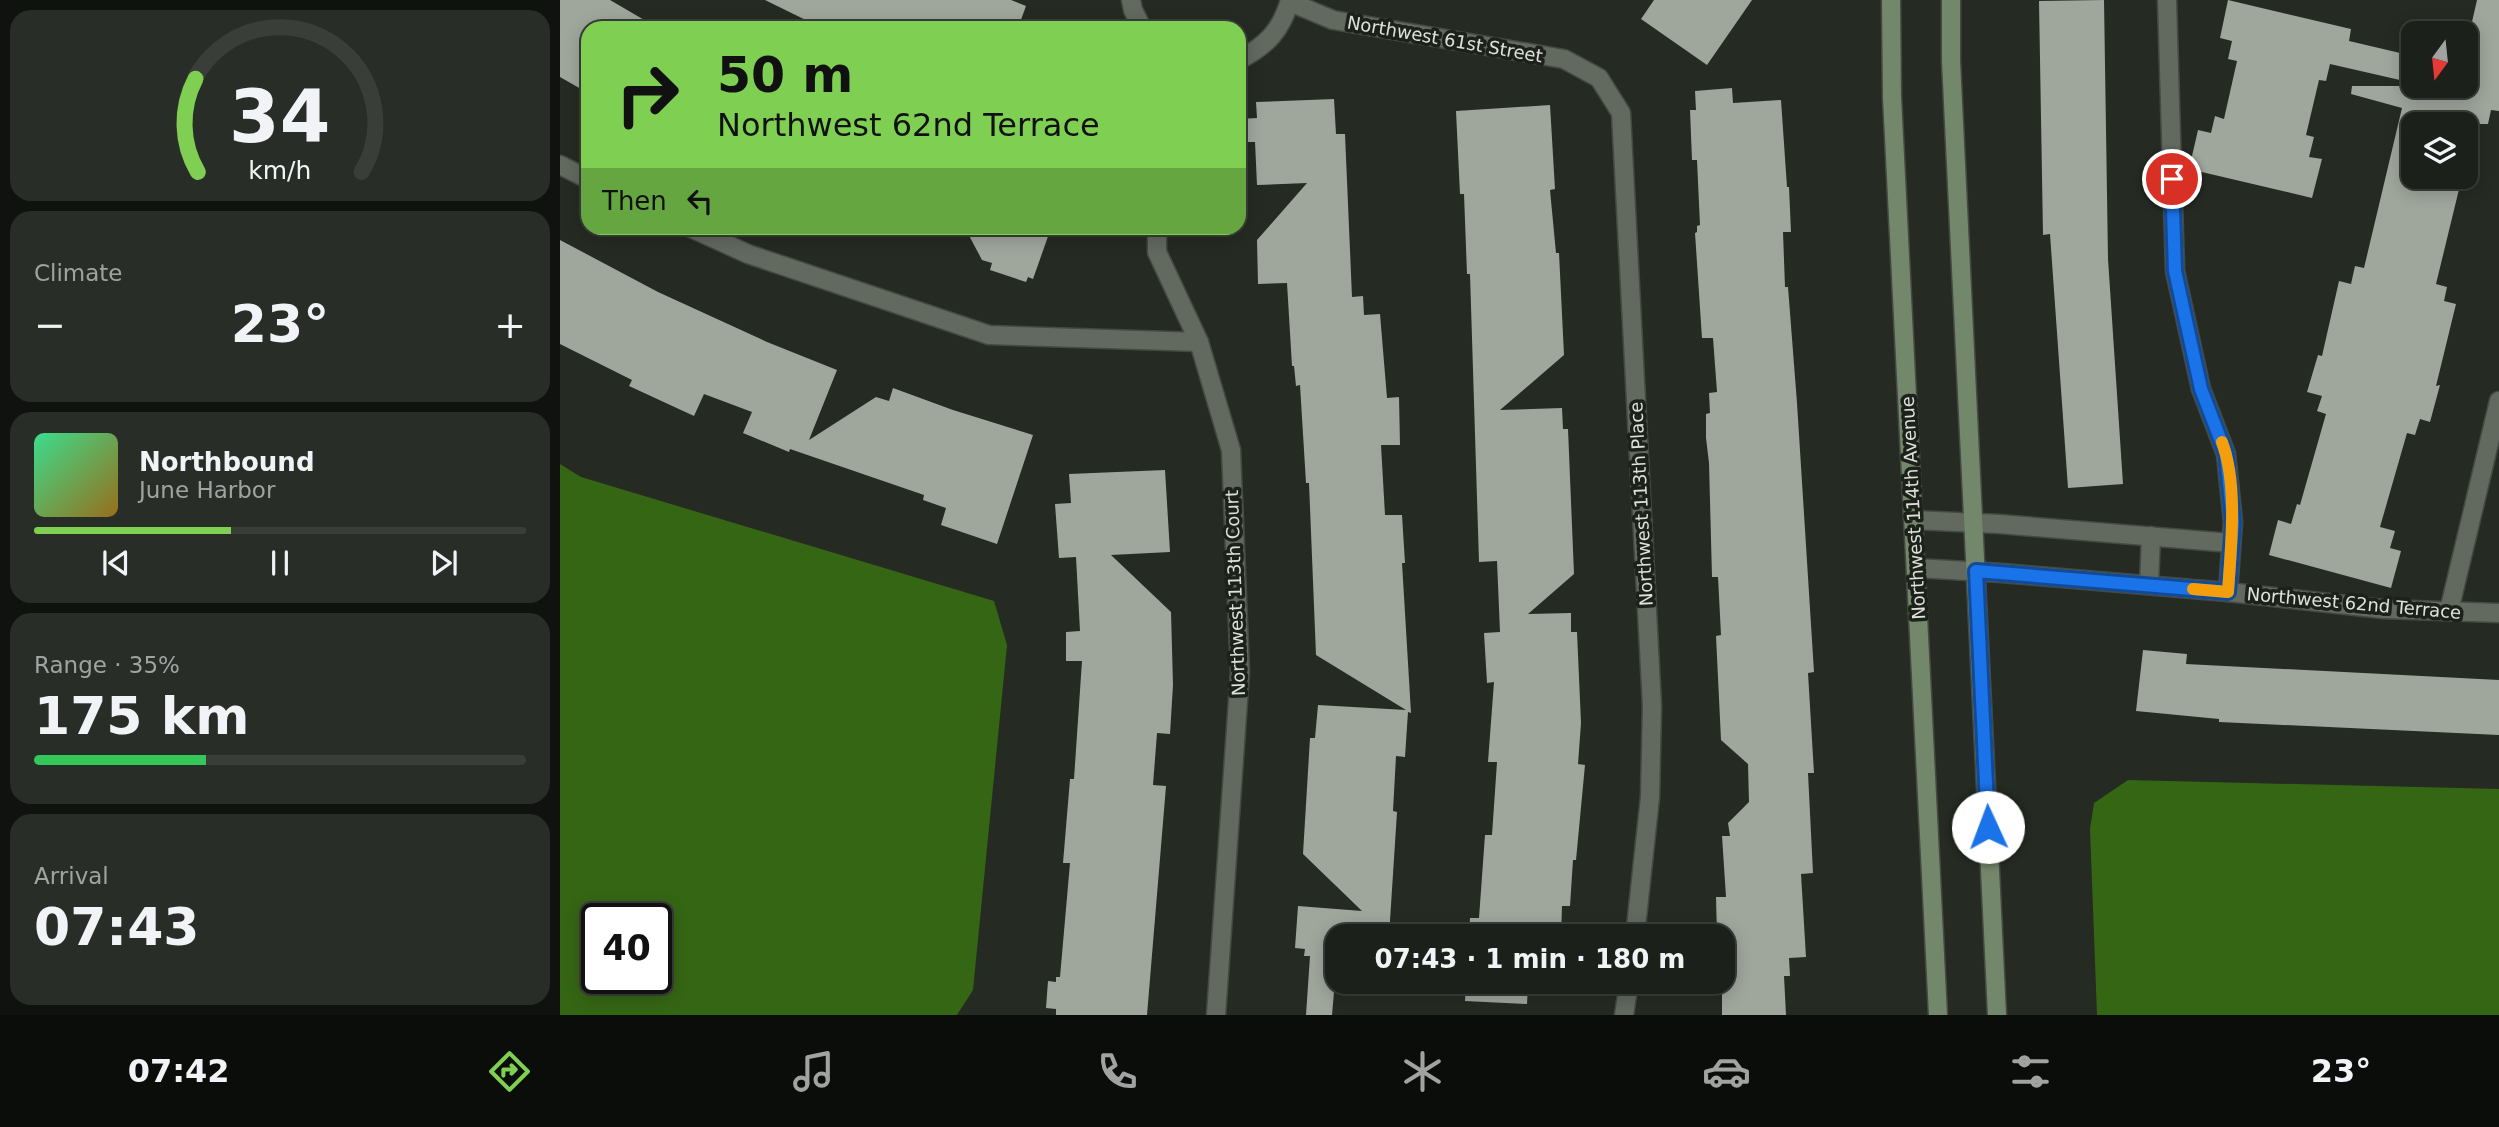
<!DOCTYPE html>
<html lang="en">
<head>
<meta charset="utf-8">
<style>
	body { margin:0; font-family:"DejaVu Sans",sans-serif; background:#292d27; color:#f1f3f6; height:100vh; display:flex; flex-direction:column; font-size:26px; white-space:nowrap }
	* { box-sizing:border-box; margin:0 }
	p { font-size:23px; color:#a0a3a2 }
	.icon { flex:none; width:38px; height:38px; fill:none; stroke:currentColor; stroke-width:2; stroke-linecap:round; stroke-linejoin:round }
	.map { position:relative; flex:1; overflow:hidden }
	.drawer { display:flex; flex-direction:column; gap:10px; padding:10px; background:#0f120e; width:560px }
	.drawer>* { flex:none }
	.top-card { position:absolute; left:21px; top:21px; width:665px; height:214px; border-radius:21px; box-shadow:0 4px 18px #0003,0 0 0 2px #3a3e39; background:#7fd052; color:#111; overflow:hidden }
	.needle { width:46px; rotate:195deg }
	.fabs { position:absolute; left:1841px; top:21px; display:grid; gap:14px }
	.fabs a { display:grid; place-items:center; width:77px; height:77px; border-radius:14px; background:#1c201a; box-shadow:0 4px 18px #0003,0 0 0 2px #3a3e39; font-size:35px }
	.speed { position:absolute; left:21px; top:903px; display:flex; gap:14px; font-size:35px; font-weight:700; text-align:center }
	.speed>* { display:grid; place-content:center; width:91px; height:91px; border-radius:50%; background:#1c201a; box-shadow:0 4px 18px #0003,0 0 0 2px #3a3e39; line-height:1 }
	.speed .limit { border:4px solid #111; border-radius:10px; background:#fff; color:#111 }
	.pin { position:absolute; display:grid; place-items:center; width:60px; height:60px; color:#fff; margin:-30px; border:4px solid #fff; border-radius:50%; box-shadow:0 2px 7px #0007 }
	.me { position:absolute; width:77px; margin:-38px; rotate:358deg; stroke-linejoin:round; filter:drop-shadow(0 0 5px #0008) }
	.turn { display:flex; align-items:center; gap:24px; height:147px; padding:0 21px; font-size:32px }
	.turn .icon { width:91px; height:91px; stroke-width:2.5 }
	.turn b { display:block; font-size:49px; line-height:60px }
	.then { display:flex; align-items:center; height:66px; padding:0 21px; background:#0003; gap:14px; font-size:26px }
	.big { font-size:52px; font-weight:700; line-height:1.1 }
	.drawer .widget { flex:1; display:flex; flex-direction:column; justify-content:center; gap:10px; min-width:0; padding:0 24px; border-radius:21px; background:#292d27 }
	.drawer .dial { align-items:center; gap:0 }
	.dial svg { height:182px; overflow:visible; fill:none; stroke:#3a3e39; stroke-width:7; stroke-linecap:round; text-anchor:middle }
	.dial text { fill:#f1f3f6; stroke:none }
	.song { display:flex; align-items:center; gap:21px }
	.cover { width:84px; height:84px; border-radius:10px; background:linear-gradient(135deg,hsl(150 70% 55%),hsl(40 70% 35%)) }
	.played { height:7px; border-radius:4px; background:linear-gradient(90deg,#7fd052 40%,#3a3e39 40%) }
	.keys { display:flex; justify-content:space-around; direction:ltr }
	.heat { display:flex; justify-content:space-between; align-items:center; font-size:38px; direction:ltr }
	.charge { height:10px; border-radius:5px; background:linear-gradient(90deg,#34c759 35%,#3a3e39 0) }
	.trip { position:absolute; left:765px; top:924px; width:410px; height:70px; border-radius:21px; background:#1c201a; box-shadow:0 4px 18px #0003,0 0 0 2px #3a3e39; font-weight:700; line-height:70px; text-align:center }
	.tab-bar { display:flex; height:112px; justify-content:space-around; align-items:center; background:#0b0d0a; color:#a0a3a2 }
	.tab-bar .icon { width:49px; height:49px }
	.tab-bar .active { color:#7fd052 }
	.tab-bar b { font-size:32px; color:#f1f3f6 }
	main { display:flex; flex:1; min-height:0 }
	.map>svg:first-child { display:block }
	.water { fill:#356614; fill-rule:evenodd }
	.building { fill:#9fa69c }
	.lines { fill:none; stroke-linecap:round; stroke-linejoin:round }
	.street-casing { stroke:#444942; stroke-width:21 }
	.secondary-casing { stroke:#444942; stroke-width:21 }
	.street { stroke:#62695f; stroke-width:18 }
	.secondary { stroke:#73876a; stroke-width:18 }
	.route-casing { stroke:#114b97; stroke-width:18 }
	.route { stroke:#1a73e8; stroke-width:12 }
	.slow { stroke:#f59e0b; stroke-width:12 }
	.labels { text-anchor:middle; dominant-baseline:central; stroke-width:7; stroke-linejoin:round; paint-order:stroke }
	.street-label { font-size:18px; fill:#dee1dc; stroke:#1c2119 }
</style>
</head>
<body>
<main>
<section class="drawer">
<div class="widget dial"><svg viewBox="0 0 100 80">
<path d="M14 69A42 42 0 1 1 86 69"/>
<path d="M14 69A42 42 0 0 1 13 28" stroke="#7fd052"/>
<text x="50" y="56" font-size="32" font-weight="700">34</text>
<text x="50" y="72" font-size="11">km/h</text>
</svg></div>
<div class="widget"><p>Climate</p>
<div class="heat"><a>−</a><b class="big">23°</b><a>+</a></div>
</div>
<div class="widget">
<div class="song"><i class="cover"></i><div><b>Northbound</b><p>June Harbor</p></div></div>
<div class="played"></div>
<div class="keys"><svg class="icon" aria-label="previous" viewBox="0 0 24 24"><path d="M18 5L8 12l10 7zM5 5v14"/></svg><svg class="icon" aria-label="pause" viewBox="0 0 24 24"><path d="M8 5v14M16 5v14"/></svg><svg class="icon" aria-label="next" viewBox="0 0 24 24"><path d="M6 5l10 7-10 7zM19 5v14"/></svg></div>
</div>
<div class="widget"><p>Range · 35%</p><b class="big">175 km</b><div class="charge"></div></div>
<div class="widget"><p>Arrival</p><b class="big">07:43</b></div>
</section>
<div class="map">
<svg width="1939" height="1015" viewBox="0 0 1939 1015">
	<rect width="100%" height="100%" fill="#252b23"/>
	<g class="water">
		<path d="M 0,464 L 21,477 L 434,601 L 447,645 L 413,990 L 397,1015 L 0,1015 ZM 37,919 L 96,919 L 96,978 L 37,978 Z"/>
		<path d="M 1568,780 L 1939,789 L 1939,1015 L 1537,1015 L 1530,829 L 1534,803 Z"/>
	</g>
	<g class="building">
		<path d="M 0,0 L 50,0 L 98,28 L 28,28 L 28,93 L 0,77 Z"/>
		<path d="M 205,0 L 451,0 L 466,6 L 458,28 L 262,28 Z"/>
		<path d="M 1094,0 L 1192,0 L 1147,65 L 1081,19 Z"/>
		<path d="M 1544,0 L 1548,259 L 1563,484 L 1508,488 L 1490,234 L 1483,235 L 1479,1 Z"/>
		<path d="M 1668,0 L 1791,29 L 1789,41 L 1853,56 L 1853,83 L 1770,64 L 1766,81 L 1759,80 L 1746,135 L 1754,137 L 1749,157 L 1762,159 L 1752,198 L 1629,169 L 1638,130 L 1651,133 L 1655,116 L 1664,119 L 1677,61 L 1668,59 L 1672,41 L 1660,38 Z"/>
		<path d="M 1917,0 L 1939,0 L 1939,111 L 1931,110 L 1928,124 L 1853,124 L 1853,177 L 1902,177 L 1876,284 L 1887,287 L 1884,301 L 1896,304 L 1876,386 L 1880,385 L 1870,422 L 1860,419 L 1855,435 L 1847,433 L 1820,527 L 1835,531 L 1830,548 L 1841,551 L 1831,588 L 1709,555 L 1718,520 L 1731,524 L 1737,504 L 1740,505 L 1766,414 L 1757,411 L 1762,396 L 1747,392 L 1758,355 L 1762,356 L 1779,281 L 1791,284 L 1795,266 L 1804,268 L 1842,108 L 1791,94 L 1792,86 L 1906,86 L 1906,48 Z"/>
		<path d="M 1172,88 L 1173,103 L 1221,100 L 1227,187 L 1229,187 L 1231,232 L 1223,232 L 1225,287 L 1228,287 L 1237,403 L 1254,672 L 1248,673 L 1254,773 L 1248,773 L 1253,873 L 1241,874 L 1246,957 L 1229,958 L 1230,976 L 1224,976 L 1226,1015 L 1162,1015 L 1162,936 L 1157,936 L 1156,897 L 1166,897 L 1162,836 L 1170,836 L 1168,823 L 1189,802 L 1188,764 L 1161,740 L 1156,636 L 1161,635 L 1158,577 L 1152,577 L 1149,463 L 1146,438 L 1146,414 L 1150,413 L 1149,393 L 1157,392 L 1153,338 L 1142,338 L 1135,233 L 1137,232 L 1137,226 L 1140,225 L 1137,160 L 1132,160 L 1130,110 L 1136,110 L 1135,91 Z"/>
		<path d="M 774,99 L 776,134 L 785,134 L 792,297 L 803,296 L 804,315 L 820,314 L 827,398 L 839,397 L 840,445 L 821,445 L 825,515 L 842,515 L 845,563 L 842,563 L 851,713 L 848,712 L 845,757 L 836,756 L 833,811 L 837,812 L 829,936 L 777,936 L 777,982 L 825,982 L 824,996 L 774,992 L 772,1015 L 746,1015 L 750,956 L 744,956 L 745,949 L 735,948 L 738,906 L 802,911 L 743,854 L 750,738 L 755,738 L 758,705 L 846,710 L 756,655 L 749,483 L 746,483 L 740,385 L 736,386 L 734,366 L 732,366 L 727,283 L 698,284 L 697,240 L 747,183 L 697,185 L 695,142 L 679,142 L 679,119 L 697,118 L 696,102 Z"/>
		<path d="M 990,105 L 995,189 L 990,190 L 996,253 L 999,253 L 1004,355 L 940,410 L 1002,408 L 1003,429 L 1008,429 L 1014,574 L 968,614 L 1011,613 L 1011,632 L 1017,632 L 1021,723 L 1018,764 L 1025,765 L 1016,860 L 1013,860 L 1010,906 L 1002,906 L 1001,936 L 909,936 L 910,918 L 919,918 L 925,835 L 932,835 L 937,762 L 928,762 L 934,682 L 927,683 L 924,633 L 940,632 L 937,561 L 919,562 L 910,274 L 907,274 L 904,194 L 900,194 L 896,111 Z"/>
		<path d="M 405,228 L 491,228 L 473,279 L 468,277 L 466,282 L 430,270 L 432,263 L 422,260 Z"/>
		<path d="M 0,240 L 98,292 L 207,342 L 277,370 L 249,440 L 316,397 L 329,401 L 333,388 L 393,410 L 473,435 L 437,544 L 381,525 L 386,508 L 363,500 L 364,495 L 230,449 L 229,452 L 183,433 L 192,412 L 144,394 L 134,416 L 69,386 L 72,380 L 0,344 Z"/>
		<path d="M 605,470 L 610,552 L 551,555 L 611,612 L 613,685 L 610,734 L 597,733 L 593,785 L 606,786 L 587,1015 L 496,1015 L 496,1009 L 486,1008 L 488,981 L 496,982 L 496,977 L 500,977 L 510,863 L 503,863 L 510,779 L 514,779 L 522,661 L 506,661 L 506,632 L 520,631 L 516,557 L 499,558 L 495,504 L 511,503 L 509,474 Z"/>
		<path d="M 1583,650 L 1627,654 L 1626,664 L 1939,680 L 1939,735 L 1659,722 L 1659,719 L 1576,711 Z"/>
		<path d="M 906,982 L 985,982 L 985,986 L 968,985 L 967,1004 L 905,1001 Z"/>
	</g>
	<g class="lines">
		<g class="street-casing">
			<g id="street">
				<path d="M 571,0 L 573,10 L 582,28"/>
				<path d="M 1607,0 L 1615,271 L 1641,389 L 1666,454 L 1673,522 L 1668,592"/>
				<path d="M 730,2 L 773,20 L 1004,59 L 1039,78 L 1061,113 L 1092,706 L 1090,797 L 1075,936"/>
				<path d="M 679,60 C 707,45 721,31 730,0"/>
				<path d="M 0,165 L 28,179"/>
				<path d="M 131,228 L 188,254 L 429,335 L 639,342"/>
				<path d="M 597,228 L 597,252 L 639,342 L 671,450 L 680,672 L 656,1015"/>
				<path d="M 1354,520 L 1439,524 L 1671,543"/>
				<path d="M 1356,568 L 1442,573 L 1668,592 L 1823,609 L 1939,613"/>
				<path d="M 1589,585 L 1591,536"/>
				<path d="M 1889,611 L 1939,401"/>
				<path d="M 1064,1015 L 1069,982"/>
			</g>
		</g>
		<g class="secondary-casing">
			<g id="secondary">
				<path d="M 1331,0 L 1332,97 L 1378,1015"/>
				<path d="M 1391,0 L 1391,61 L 1437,1015"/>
			</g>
		</g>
		<use href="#street" class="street"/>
		<use href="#secondary" class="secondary"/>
	</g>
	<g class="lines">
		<g class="route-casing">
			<path id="route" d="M 1428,827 L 1416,571 L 1668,592 L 1673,522 L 1666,454 L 1641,389 L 1615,271 L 1612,179"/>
		</g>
		<use href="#route" class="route"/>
		<path class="slow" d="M 1633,589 L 1668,592 C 1671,546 1678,485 1662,442"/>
	</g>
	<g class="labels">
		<g class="street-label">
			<text transform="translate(885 39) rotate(10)">Northwest 61st Street</text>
			<text transform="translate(1081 504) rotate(-93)">Northwest 113th Place</text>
			<text transform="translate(1353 508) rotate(-93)">Northwest 114th Avenue</text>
			<text transform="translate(675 593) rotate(-92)">Northwest 113th Court</text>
			<text transform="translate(1794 603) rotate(5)">Northwest 62nd Terrace</text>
		</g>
	</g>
</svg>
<div class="fabs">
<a><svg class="needle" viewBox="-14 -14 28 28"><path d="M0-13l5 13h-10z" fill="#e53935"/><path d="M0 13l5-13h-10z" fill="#a0a3a2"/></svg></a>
<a><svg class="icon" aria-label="layers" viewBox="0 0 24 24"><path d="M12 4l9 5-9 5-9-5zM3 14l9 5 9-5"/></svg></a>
</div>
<div class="speed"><div class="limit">40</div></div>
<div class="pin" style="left:1612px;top:179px;background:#d93025"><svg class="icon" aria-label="arrive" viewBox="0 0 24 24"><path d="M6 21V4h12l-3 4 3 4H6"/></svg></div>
<svg class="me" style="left:1428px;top:827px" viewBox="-20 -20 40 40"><circle r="19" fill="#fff"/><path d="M0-13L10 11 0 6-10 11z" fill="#1a73e8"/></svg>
<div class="trip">07:43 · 1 min · 180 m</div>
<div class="top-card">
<div class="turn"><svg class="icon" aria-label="right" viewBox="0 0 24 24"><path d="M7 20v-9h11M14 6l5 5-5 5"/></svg><div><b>50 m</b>Northwest 62nd Terrace</div></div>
<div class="then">Then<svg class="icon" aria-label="left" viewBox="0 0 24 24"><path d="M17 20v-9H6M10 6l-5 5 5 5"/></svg></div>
</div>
</div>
</main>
<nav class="tab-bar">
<b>07:42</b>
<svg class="icon active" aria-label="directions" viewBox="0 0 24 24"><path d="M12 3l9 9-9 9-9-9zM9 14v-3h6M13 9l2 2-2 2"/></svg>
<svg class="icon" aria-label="music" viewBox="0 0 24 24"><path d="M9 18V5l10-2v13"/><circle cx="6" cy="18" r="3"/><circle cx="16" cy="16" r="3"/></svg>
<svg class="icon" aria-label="phone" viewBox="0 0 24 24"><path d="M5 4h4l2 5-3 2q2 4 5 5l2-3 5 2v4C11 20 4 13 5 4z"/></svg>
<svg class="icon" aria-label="climate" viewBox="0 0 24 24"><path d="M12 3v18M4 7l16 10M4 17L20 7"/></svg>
<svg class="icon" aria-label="car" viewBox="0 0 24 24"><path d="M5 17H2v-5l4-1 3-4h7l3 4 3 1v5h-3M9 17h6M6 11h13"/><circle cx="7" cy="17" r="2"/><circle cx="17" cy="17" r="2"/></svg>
<svg class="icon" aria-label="filters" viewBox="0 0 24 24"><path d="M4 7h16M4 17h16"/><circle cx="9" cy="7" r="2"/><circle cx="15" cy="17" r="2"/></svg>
<b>23°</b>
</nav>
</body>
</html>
